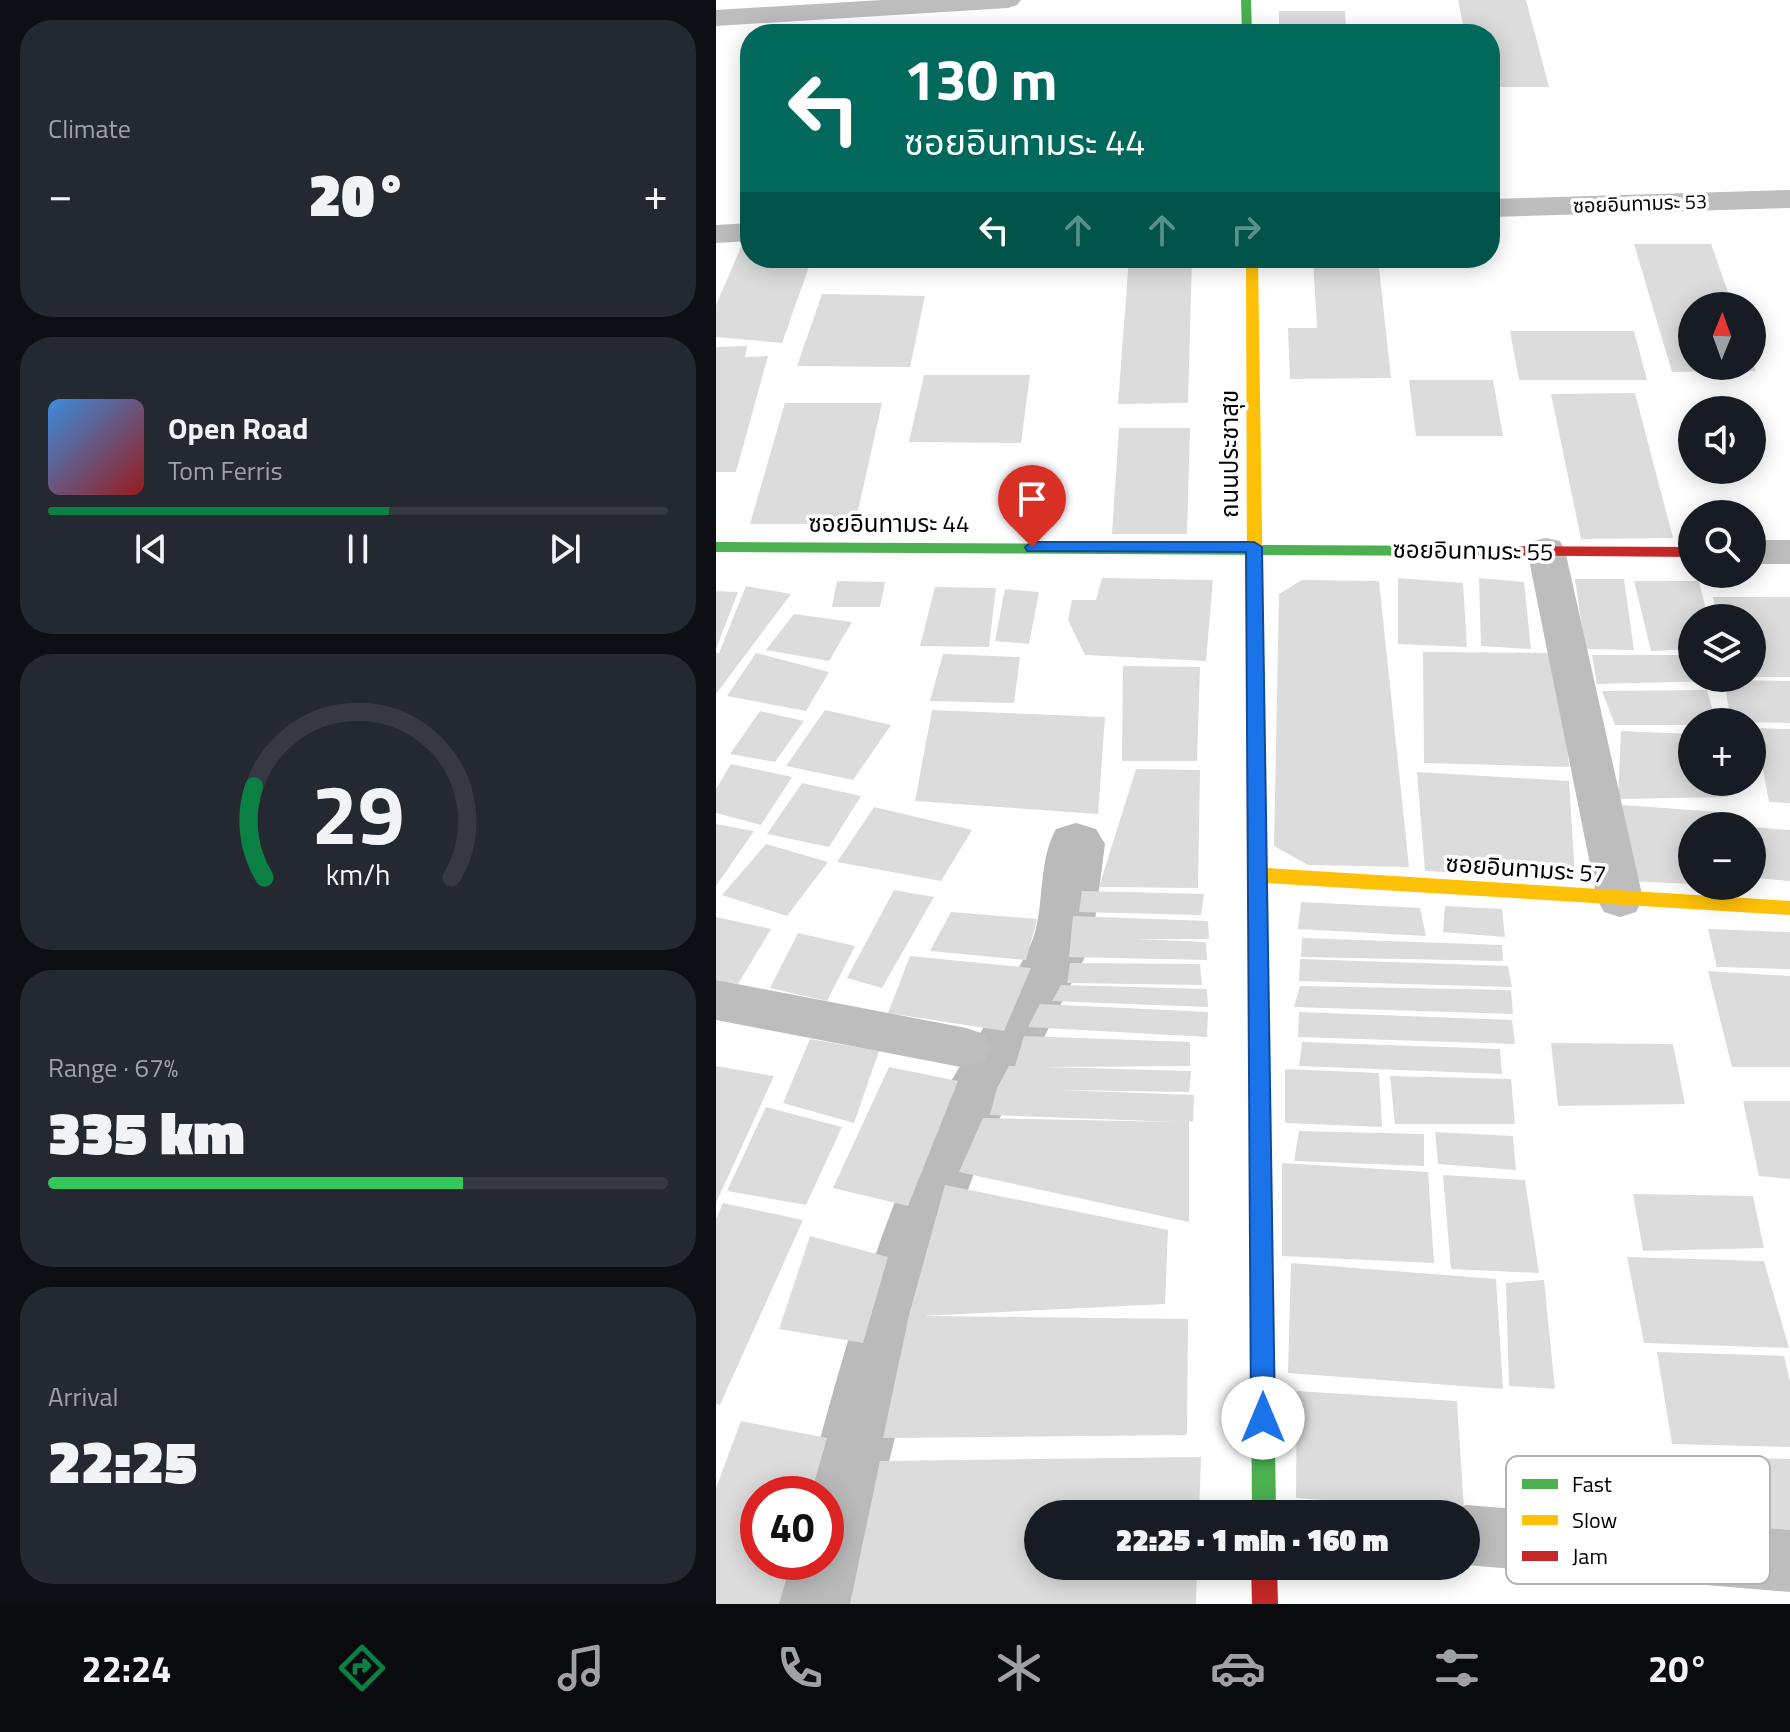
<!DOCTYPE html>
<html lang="en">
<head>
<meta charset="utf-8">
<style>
	body { margin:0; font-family:"Titillium Web","Noto Sans Thai",sans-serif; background:#242831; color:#f1f3f6; height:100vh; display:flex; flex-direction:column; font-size:30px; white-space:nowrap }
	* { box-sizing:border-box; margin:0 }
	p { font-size:26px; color:#9ea1a6 }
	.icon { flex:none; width:44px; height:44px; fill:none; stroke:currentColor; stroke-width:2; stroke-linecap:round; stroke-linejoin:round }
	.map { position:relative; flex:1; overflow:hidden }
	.drawer { display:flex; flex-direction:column; gap:20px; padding:20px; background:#0d0f14; width:716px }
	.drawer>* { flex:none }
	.banner { position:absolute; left:24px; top:24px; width:760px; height:244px; border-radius:32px; box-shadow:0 4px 20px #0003; background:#00695c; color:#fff; overflow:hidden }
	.needle { width:52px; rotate:1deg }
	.controls { position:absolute; left:962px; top:292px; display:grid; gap:16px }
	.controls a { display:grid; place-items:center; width:88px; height:88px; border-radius:50%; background:#171b24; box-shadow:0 4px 20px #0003; font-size:40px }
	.speed { position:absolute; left:24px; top:1476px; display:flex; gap:16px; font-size:40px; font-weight:700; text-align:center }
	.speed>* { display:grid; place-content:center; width:104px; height:104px; border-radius:50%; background:#171b24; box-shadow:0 4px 20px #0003; line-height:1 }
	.speed .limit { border:12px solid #d22; background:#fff; color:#111 }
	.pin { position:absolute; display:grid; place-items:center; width:68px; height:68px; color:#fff; margin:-82px -34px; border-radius:50% 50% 50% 0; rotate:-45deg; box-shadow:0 0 8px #0007 }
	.pin .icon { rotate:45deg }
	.me { position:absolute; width:88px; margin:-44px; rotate:0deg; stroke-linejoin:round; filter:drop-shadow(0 0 6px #0008) }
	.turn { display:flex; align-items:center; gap:28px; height:168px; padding:0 32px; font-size:36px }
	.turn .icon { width:104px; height:104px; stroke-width:2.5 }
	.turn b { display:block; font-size:56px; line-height:68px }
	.lanes { display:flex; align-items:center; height:76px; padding:0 32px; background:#0003; justify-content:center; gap:40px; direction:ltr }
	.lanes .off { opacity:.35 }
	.big { font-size:60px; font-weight:800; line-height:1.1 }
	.drawer .widget { flex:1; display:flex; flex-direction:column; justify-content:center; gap:12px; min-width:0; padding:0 28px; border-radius:32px; background:#242831 }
	.drawer .dial { align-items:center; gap:0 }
	.dial svg { height:208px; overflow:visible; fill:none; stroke:#363941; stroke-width:7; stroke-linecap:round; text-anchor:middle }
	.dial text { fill:#f1f3f6; stroke:none }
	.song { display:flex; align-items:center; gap:24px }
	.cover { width:96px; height:96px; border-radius:12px; background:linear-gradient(135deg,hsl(210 70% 55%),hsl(0 70% 35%)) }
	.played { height:8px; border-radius:4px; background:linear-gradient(90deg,#0b8043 55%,#363941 55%) }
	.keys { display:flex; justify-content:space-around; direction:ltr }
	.heat { display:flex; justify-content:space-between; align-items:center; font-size:44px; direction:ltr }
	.charge { height:12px; border-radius:6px; background:linear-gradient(90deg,#34c759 67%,#363941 0) }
	.trip { position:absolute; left:308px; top:1500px; width:456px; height:80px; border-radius:40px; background:#171b24; box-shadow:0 4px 20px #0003; font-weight:800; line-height:80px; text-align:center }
	.menu { display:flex; height:128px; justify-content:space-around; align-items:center; background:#090b0e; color:#9ea1a6 }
	.menu .icon { width:56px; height:56px }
	.menu .active { color:#0b8043 }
	.menu b { font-size:36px; color:#f1f3f6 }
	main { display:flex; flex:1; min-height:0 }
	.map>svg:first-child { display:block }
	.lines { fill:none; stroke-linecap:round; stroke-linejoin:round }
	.canal { fill:#bababa; fill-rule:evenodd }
	.building { fill:#dcdcdc }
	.street { fill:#bdbdbd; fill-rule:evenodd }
	.fast { fill:#4caf50; fill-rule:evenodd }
	.slow { fill:#ffc107; fill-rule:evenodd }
	.jam { fill:#c62828; fill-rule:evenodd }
	.route { fill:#1a73e8; stroke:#114b97; stroke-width:2 }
	.labels { text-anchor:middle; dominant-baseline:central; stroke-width:7; stroke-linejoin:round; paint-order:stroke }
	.far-street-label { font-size:20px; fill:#000; stroke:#fff }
	.street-label { font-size:24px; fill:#000; stroke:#fff }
	.key { fill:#fff; stroke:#b2b2b2; stroke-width:2 }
	.key-label { font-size:22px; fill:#000 }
</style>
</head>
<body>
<main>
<section class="drawer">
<div class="widget"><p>Climate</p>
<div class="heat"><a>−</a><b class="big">20°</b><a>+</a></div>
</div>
<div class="widget">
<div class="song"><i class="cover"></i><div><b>Open Road</b><p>Tom Ferris</p></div></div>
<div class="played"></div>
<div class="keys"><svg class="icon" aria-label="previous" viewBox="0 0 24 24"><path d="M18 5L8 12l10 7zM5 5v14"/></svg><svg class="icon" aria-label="pause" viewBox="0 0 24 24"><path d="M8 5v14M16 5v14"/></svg><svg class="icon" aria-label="next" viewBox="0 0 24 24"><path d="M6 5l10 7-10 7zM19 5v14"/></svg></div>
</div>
<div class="widget dial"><svg viewBox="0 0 100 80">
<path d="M14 69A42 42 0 1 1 86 69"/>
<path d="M14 69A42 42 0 0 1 10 34" stroke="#0b8043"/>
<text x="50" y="56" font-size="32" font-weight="700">29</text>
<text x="50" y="72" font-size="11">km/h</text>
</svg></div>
<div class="widget"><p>Range · 67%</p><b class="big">335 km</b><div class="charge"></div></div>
<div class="widget"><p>Arrival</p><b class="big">22:25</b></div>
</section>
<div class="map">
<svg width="1074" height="1604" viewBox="0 0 1074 1604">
	<rect width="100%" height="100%" fill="#fff"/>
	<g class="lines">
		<path class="canal" d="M 360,823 L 380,829 L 389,844 L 376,943 L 318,1057 L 268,1146 L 215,1291 L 138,1604 L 58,1604 L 70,1562 L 110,1562 L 110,1494 L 89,1494 C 122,1373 154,1252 206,1137 C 236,1070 282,1012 314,946 C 330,913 320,865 340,829 Z"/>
	</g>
	<g class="building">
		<path d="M 742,0 L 810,0 L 833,87 L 774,87 L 774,34 L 749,34 Z"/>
		<path d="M 563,11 L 629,11 L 630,34 L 563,34 Z"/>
		<path d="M 918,244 L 995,244 L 1017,306 L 976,306 L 976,366 L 1038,366 L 1040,371 L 956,372 Z"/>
		<path d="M 25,247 L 34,247 L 34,258 L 96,258 L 66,343 L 0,337 L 0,305 Z"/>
		<path d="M 413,258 L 476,258 L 472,403 L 402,404 Z"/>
		<path d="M 597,258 L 662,258 L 675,378 L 574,379 L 572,328 L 601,328 Z"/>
		<path d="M 106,294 L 209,296 L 194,367 L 81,366 Z"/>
		<path d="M 794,331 L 918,331 L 931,380 L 803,380 Z"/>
		<path d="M 31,346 L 29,357 L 52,356 L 20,472 L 0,472 L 0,347 Z"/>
		<path d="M 208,375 L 314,375 L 305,443 L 193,442 Z"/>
		<path d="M 693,380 L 777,380 L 787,436 L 700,436 Z"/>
		<path d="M 919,393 L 957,538 L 865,539 L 835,394 Z"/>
		<path d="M 69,403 L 166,403 L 139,524 L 34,524 Z"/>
		<path d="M 403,428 L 474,428 L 471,534 L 396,534 Z"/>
		<path d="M 386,578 L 497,580 L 490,661 L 369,655 L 352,620 L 356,600 L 380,600 Z"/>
		<path d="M 682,578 L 747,583 L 751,647 L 682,644 Z"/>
		<path d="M 763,578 L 808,582 L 815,649 L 765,646 Z"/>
		<path d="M 859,579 L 908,579 L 918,650 L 869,649 Z"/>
		<path d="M 586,580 L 663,581 L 693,867 L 592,865 L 558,846 L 563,594 Z"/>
		<path d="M 121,581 L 169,582 L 164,607 L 116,607 Z"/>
		<path d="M 918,581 L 983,581 L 992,618 L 976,618 L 976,649 L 935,651 Z"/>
		<path d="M 30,586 L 75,594 L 0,694 L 0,653 L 3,653 Z"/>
		<path d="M 219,587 L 280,588 L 273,647 L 204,646 Z"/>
		<path d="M 289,589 L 323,592 L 313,644 L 279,641 Z"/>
		<path d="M 0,591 L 22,592 L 0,649 Z"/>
		<path d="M 997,597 L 1074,597 L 1074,677 L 1036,677 L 1036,618 L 1002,618 Z"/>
		<path d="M 78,614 L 136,622 L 113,661 L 50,650 Z"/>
		<path d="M 707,652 L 843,653 L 853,767 L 708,763 Z"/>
		<path d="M 40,653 L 113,672 L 90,711 L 11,696 Z"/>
		<path d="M 227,654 L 304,657 L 298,703 L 214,701 Z"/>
		<path d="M 876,655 L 976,655 L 976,678 L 1001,678 L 1001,681 L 881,684 Z"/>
		<path d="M 407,666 L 484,667 L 481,761 L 406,761 Z"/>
		<path d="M 1008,680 L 1074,681 L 1074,723 L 1015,722 Z"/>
		<path d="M 991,690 L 1000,722 L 976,722 L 976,725 L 899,725 L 886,691 Z"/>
		<path d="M 109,710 L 175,725 L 137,780 L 70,766 Z"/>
		<path d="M 216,710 L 389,717 L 382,814 L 199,801 Z"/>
		<path d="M 44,711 L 88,721 L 59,762 L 14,754 Z"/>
		<path d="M 1039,728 L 1074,729 L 1074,803 L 1053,802 Z"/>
		<path d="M 905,731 L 976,734 L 976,782 L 1010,782 L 1012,797 L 902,799 Z"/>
		<path d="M 15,764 L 76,777 L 45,825 L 0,813 L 0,789 Z"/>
		<path d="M 420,769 L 484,770 L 482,888 L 383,887 Z"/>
		<path d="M 701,772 L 853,781 L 859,879 L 709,871 Z"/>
		<path d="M 86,783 L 145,796 L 113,847 L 51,834 Z"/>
		<path d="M 906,805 L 1017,813 L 1018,826 L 976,826 L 976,884 L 911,881 Z"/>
		<path d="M 158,807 L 256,830 L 225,881 L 121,862 Z"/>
		<path d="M 0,824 L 38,831 L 0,886 Z"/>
		<path d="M 1037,827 L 1074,830 L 1074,881 L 1038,878 Z"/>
		<path d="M 50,844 L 112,862 L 71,916 L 6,895 Z"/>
		<path d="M 178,890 L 218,897 L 166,988 L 131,978 Z"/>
		<path d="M 366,891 L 488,894 L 485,915 L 363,912 Z"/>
		<path d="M 585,902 L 704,908 L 710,936 L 582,929 Z"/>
		<path d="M 729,906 L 786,909 L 789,937 L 727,932 Z"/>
		<path d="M 235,912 L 321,919 L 310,960 L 214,951 Z"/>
		<path d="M 357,916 L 492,921 L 493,939 L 420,939 L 490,942 L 491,960 L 353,957 Z"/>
		<path d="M 0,917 L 55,929 L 22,984 L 0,980 Z"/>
		<path d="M 992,929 L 1074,932 L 1074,969 L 1001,967 Z"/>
		<path d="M 82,933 L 139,946 L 111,1001 L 54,988 Z"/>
		<path d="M 586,938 L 786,945 L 787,961 L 585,957 Z"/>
		<path d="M 194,956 L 315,968 L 288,1031 L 172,1013 Z"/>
		<path d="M 584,959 L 792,966 L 796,987 L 583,981 Z"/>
		<path d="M 354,963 L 484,964 L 486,985 L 351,983 Z"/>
		<path d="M 992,971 L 1074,976 L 1074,1067 L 1016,1067 Z"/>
		<path d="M 345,985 L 491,989 L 492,1007 L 336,1001 Z"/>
		<path d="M 584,986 L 795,990 L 797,1014 L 578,1007 Z"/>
		<path d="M 324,1004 L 492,1012 L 491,1037 L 312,1027 Z"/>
		<path d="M 583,1012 L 796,1020 L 799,1044 L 582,1037 Z"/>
		<path d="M 308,1036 L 474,1042 L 474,1066 L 330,1067 L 475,1071 L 473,1092 L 341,1090 L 478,1095 L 477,1122 L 473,1121 L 473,1222 L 243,1172 L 267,1118 L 464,1122 L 274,1115 L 281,1088 L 293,1066 L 299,1066 Z"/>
		<path d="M 94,1039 L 163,1051 L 138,1123 L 67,1103 Z"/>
		<path d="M 586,1042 L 784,1049 L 786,1074 L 583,1066 Z"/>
		<path d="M 835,1043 L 957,1044 L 969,1104 L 842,1106 Z"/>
		<path d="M 0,1066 L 58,1076 L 0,1203 Z"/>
		<path d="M 173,1067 L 242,1081 L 192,1206 L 117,1188 Z"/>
		<path d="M 569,1069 L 663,1073 L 666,1127 L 569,1123 Z"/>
		<path d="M 674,1076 L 795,1079 L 799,1124 L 679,1124 Z"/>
		<path d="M 1027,1101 L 1074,1101 L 1074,1179 L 1043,1176 Z"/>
		<path d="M 50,1107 L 126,1127 L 90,1205 L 11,1191 Z"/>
		<path d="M 583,1131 L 708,1134 L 708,1166 L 578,1161 Z"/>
		<path d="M 719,1132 L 797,1136 L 800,1170 L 722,1164 Z"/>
		<path d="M 566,1163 L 712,1172 L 718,1263 L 566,1256 Z"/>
		<path d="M 727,1175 L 809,1180 L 823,1273 L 735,1269 Z"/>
		<path d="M 229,1185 L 452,1230 L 449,1304 L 205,1316 L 472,1319 L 471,1435 L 167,1438 L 193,1315 Z"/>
		<path d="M 917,1194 L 1037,1196 L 1048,1248 L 927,1251 Z"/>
		<path d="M 7,1203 L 87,1220 L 4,1405 L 0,1404 L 0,1219 Z"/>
		<path d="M 94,1236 L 172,1257 L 147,1343 L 63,1329 Z"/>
		<path d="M 911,1257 L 1048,1261 L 1073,1348 L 928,1343 Z"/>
		<path d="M 575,1263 L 780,1279 L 787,1389 L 572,1373 Z"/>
		<path d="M 828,1280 L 839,1389 L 793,1386 L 790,1283 Z"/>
		<path d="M 941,1352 L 1068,1356 L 1074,1381 L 1074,1447 L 956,1444 Z"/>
		<path d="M 581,1391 L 741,1401 L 748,1510 L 580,1498 Z"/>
		<path d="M 25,1421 L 111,1438 L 95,1494 L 42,1494 L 42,1562 L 75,1562 L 63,1604 L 0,1604 L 0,1488 Z"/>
		<path d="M 485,1457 L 483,1514 L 322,1514 L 322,1566 L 481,1566 L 480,1604 L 134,1604 L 164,1461 Z"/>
		<path d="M 1019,1457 L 1074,1459 L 1074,1541 L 1024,1535 Z"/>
	</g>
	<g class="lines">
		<g class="street">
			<path d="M 166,0 L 305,0 L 301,5 L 292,8 L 0,26 L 0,10 Z"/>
			<path d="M 1074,190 L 1074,208 L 774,217 L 774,199 Z"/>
			<path d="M 34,223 L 34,241 L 0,243 L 0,225 Z"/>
			<path d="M 830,538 L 844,541 L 849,550 L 927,899 L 920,912 L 904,917 L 888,912 L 881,899 L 811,550 L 816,541 Z"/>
			<rect x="1036" y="540" width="38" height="24"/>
			<path d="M 0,980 L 250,1028 L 268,1034 L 275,1048 L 268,1062 L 250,1068 L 0,1020 Z"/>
			<path d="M 750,1505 L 1074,1530 L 1074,1592 L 750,1565 L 750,1514 L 728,1514 Z"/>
		</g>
		<g class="fast">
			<path d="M 525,0 L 535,0 L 536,34 L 526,34 Z"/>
			<path d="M 0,542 L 758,546 L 766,551 L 758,556 L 0,552 Z"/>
			<path d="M 542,925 L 549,928 L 552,933 L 560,1514 L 536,1514 L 532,933 L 535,928 Z"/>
		</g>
		<path class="slow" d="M 530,258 L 542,258 L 551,868 L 1074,901 L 1074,915 L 551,883 L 552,933 L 549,938 L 535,938 L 532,933 Z"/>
		<g class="jam">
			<path d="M 758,546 L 976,547 L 976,557 L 752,555 L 750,551 L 752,547 Z"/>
			<path d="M 535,1566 L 561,1566 L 562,1604 L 536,1604 Z"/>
		</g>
	</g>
	<path class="route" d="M 316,542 L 538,542 L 546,547 L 559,1418 L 555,1426 L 547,1430 L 539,1426 L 535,1418 L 530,552 L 311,551 L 309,547 Z"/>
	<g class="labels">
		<g class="far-street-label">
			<text transform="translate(924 203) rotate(-2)">ซอยอินทามระ 53</text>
		</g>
		<g class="street-label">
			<text transform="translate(513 454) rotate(-90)">ถนนประชาสุข</text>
			<text x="173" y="523">ซอยอินทามระ 44</text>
			<text transform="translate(757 550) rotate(1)">ซอยอินทามระ 55</text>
			<text transform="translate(810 868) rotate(4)">ซอยอินทามระ 57</text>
		</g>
	</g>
	<rect x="790" y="1456" width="264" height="128" rx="12" class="key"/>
	<rect x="806" y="1479" width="36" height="10" fill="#4caf50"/>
	<rect x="806" y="1515" width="36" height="10" fill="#ffc107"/>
	<rect x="806" y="1551" width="36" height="10" fill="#c62828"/>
	<g class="key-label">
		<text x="856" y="1492">Fast</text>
		<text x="856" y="1528">Slow</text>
		<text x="856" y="1564">Jam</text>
	</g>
</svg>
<div class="controls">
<a><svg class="needle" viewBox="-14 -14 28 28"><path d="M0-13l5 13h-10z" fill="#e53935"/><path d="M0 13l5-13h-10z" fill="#9ea1a6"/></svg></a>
<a><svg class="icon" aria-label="sound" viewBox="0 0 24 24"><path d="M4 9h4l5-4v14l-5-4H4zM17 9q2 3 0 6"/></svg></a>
<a><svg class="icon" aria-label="search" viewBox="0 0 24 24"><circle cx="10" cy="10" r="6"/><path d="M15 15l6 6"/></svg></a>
<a><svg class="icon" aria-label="layers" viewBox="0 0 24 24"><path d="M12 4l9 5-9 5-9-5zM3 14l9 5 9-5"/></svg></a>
<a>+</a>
<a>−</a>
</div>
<div class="speed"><div class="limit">40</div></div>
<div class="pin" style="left:316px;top:547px;background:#d93025"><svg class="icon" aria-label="arrive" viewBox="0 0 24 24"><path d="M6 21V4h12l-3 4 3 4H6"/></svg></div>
<svg class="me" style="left:547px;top:1418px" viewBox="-20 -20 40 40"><circle r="19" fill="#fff"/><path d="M0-13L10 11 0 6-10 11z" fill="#1a73e8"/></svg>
<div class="trip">22:25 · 1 min · 160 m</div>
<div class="banner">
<div class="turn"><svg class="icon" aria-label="left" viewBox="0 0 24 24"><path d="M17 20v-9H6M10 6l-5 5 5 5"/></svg><div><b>130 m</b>ซอยอินทามระ 44</div></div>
<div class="lanes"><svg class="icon" aria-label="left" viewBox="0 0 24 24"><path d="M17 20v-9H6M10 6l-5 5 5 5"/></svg><svg class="icon off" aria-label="ahead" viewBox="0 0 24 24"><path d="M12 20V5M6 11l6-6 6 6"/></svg><svg class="icon off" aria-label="ahead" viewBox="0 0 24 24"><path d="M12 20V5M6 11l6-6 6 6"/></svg><svg class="icon off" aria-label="right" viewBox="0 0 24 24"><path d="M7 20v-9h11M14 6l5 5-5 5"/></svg></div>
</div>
</div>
</main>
<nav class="menu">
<b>22:24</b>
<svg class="icon active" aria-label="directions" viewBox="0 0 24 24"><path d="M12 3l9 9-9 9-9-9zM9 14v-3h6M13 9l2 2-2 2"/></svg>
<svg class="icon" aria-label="music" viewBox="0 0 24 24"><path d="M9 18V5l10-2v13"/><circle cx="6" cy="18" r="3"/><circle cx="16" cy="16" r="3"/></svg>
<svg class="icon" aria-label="phone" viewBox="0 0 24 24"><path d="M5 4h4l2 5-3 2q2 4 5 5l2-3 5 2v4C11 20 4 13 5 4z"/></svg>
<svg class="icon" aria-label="climate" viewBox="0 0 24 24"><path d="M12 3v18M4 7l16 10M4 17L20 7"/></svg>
<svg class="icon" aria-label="car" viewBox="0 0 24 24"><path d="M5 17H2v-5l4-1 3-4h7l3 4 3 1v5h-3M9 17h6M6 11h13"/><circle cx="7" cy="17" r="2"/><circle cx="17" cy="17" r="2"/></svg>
<svg class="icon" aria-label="filters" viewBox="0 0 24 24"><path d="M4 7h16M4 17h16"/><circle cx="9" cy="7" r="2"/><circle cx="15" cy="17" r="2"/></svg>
<b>20°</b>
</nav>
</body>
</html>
